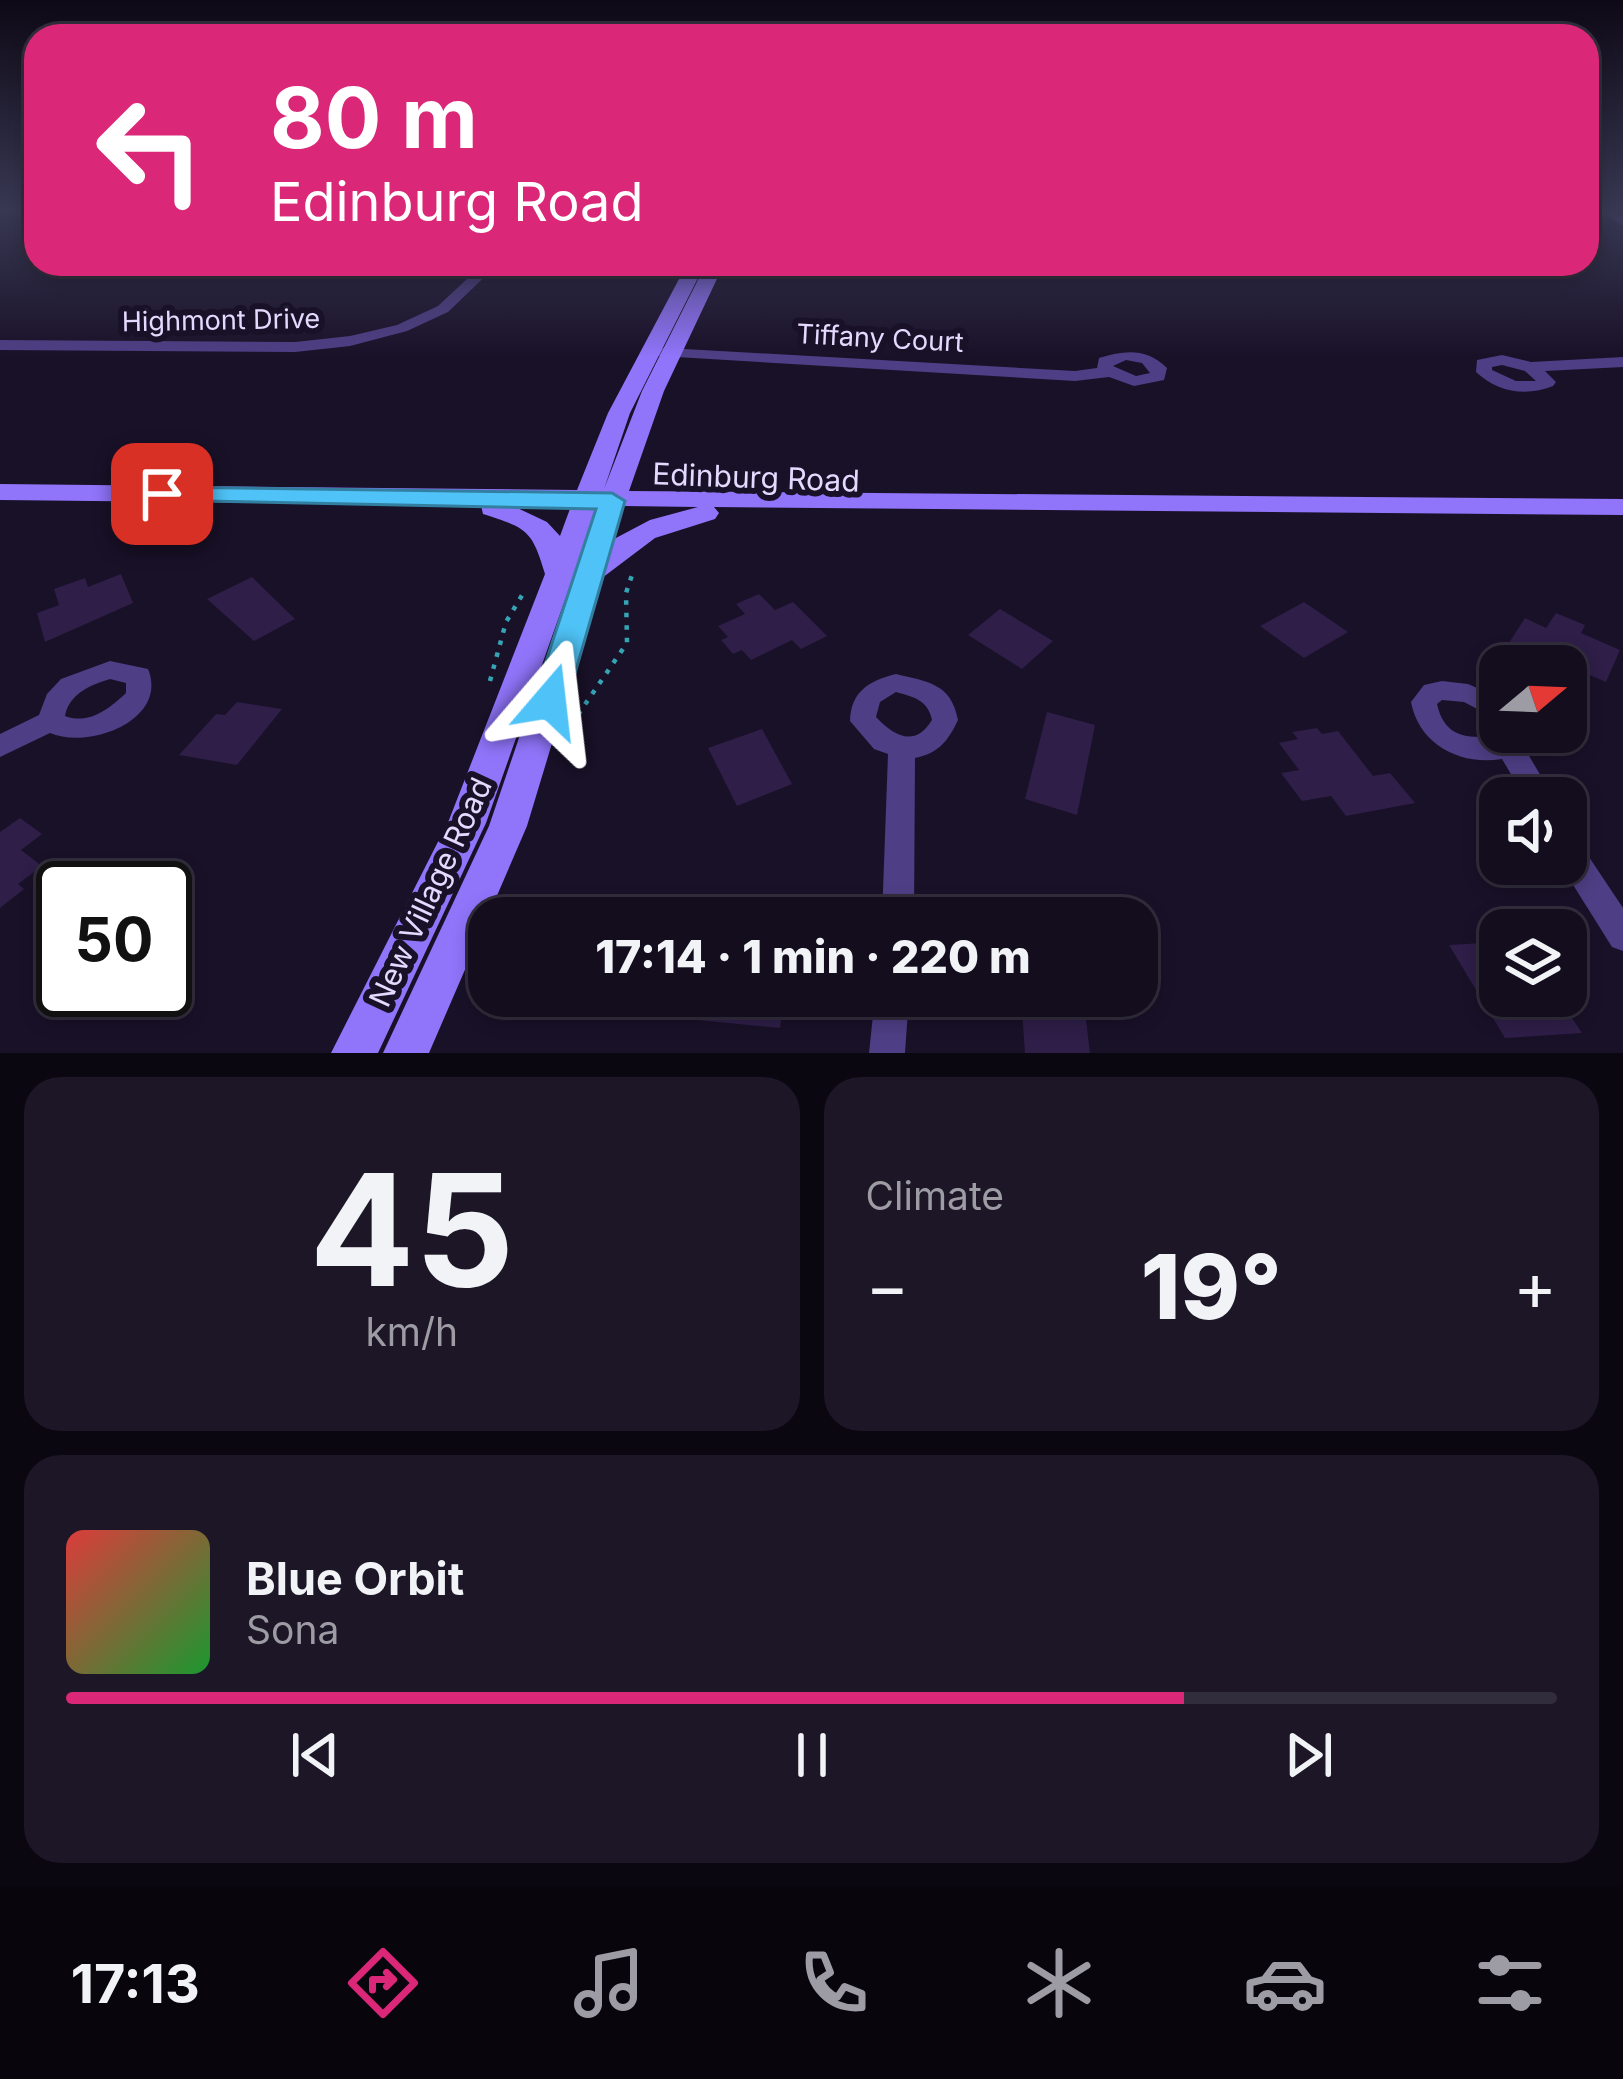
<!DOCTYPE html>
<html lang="en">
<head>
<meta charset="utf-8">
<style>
	body { margin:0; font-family:Inter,sans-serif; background:#1c1627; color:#f1f3f6; height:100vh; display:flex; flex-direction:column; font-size:45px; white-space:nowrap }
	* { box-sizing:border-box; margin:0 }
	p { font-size:39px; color:#9d9ca4 }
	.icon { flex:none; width:66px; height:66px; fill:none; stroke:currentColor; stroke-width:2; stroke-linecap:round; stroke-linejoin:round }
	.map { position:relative; height:1053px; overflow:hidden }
	.sheet { display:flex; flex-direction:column; gap:24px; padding:24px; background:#0a0710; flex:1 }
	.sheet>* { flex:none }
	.banner { position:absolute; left:24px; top:24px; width:1575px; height:252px; border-radius:36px; box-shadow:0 6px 18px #0003,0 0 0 3px #322d3c; background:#db2777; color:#fff; overflow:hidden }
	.needle { width:78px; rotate:71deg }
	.controls { position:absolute; left:1479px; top:645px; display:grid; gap:24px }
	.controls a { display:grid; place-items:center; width:108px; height:108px; border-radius:24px; background:#130d1e; box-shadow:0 6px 18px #0003,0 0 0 3px #322d3c; font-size:60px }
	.speed { position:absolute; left:36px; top:861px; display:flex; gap:24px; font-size:60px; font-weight:700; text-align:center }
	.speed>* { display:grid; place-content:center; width:156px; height:156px; border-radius:50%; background:#130d1e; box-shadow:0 6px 18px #0003,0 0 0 3px #322d3c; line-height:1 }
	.speed .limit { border:6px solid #111; border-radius:18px; background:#fff; color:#111 }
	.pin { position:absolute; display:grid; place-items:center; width:102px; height:102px; color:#fff; margin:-51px; border-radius:24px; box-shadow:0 6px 18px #0006 }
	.me { position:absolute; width:132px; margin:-66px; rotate:17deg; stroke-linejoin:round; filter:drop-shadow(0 0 9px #0008) }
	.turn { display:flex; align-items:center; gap:42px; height:252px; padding:0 48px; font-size:54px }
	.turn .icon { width:156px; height:156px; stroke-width:2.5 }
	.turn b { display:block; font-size:84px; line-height:102px }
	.big { font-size:90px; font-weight:800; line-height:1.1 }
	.sheet .widget { flex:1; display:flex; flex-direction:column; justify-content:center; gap:18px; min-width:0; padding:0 42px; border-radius:36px; background:#1c1627 }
	.sheet .dial { align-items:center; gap:0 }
	.dial b { font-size:156px; line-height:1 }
	.song { display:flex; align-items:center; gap:36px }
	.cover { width:144px; height:144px; border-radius:18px; background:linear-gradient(135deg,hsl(0 70% 55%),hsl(130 70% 35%)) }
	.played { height:12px; border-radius:6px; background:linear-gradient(90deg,#db2777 75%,#322d3c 75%) }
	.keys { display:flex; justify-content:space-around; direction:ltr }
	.heat { display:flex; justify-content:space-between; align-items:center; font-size:66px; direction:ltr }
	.sheet .tiles { flex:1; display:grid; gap:24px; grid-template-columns:1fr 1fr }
	.widget:last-child { grid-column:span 2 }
	.trip { position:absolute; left:468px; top:897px; width:690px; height:120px; border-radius:36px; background:#130d1e; box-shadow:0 6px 18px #0003,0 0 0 3px #322d3c; font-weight:800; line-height:120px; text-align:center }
	.menu { display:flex; height:192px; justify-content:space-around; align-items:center; background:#08050c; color:#9d9ca4 }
	.menu .icon { width:84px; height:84px }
	.menu .current { color:#db2777 }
	.menu b { font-size:54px; color:#f1f3f6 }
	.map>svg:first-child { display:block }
	.building { fill:#2e1e48 }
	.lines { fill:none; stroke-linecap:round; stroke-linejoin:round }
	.path { stroke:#35a5b6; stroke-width:4.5; stroke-dasharray:4.5 8; stroke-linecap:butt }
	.street { fill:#4e3e85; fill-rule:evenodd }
	.secondary { fill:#9074fa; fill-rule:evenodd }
	.route { fill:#4fc3f7; stroke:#337fa1; stroke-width:3 }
	.labels { text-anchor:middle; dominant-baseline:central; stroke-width:12; stroke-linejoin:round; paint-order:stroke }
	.far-street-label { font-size:27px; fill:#e4d9fe; stroke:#191128 }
	.street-label { font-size:30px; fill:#e4d9fe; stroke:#191128 }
</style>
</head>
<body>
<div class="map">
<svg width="1623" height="1053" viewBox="0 0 1623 1053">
	<rect width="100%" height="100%" fill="#191128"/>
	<g class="building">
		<path d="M 121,574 L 133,603 L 45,642 L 37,613 L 59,605 L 54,589 L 85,578 L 88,587 Z"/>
		<path d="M 252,577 L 295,619 L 254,641 L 207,599 Z"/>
		<path d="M 759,594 L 775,610 L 793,602 L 827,636 L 801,649 L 792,640 L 751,660 L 742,650 L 733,654 L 721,640 L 728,637 L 718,626 L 745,614 L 736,604 Z"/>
		<path d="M 1304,602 L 1348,632 L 1304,658 L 1260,626 Z"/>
		<path d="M 1000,609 L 1053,641 L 1022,669 L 968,635 Z"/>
		<path d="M 1556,613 L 1585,625 L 1581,633 L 1620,650 L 1606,682 L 1580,671 L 1585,662 L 1553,647 L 1541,666 L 1505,649 L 1525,618 L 1546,628 Z"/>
		<path d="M 237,702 L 282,709 L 237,765 L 179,755 L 216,714 L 225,715 Z"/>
		<path d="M 1047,712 L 1095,725 L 1077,815 L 1025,799 Z"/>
		<path d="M 1317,728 L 1322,734 L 1338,731 L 1373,776 L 1390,773 L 1415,803 L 1346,816 L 1331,796 L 1302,801 L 1281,773 L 1299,770 L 1279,743 L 1298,739 L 1292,732 Z"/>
		<path d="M 762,729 L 792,784 L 737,806 L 708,748 Z"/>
		<path d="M 20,818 L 42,834 L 21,850 L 42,866 L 18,884 L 24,889 L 0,908 L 0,832 Z"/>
		<path d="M 1500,942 L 1500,996 L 1557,996 L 1582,1033 L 1505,1038 L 1449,945 Z"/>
		<path d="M 692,996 L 784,996 L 780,1028 L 687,1019 Z"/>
		<path d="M 1021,996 L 1083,996 L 1090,1053 L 1025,1053 Z"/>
	</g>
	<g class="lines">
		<g class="path">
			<path d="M 490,681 L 506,622 L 524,592"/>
			<path d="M 571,725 L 627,643 L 626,593 L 634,569"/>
		</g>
		<g class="street">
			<path d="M 1598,210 L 1612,210 L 1623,217 L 1623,226 Z"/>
			<path d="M 483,264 L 498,264 L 448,312 L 407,331 L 350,346 L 295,352 L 0,350 L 0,340 L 295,342 L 350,336 L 397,325 L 438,306 Z"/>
			<path d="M 649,347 L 1075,371 L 1097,368 L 1099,358 C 1125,350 1147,348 1167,368 L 1164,380 L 1134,386 L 1109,377 L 1075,381 L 643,355 L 641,352 ZM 1126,360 L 1142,363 L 1150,373 L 1136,376 L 1113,366 Z"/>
			<path d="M 1502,355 L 1531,362 L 1623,357 L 1623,367 L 1545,371 L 1556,382 L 1553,386 C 1526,397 1497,392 1476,372 L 1477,360 ZM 1502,365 L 1525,371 L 1536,381 L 1516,381 L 1492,370 L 1492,367 Z"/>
			<path d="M 110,661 L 148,669 C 169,720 89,750 50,733 L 0,757 L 0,734 L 39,715 L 47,694 L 61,679 ZM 110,679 L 126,683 L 126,693 C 109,709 89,725 65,716 C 69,694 90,685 110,679 Z"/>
			<path d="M 896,674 C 928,682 951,683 958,720 C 948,741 939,753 915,758 L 914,918 L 882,918 L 888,754 L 874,749 L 850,721 C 851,691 869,681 896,674 ZM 896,692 C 914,697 928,700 932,720 C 915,748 894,736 876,717 L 880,702 Z"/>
			<path d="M 1442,681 L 1468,684 L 1500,698 L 1500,721 L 1464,702 L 1442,700 L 1437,704 C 1448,753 1490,730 1519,739 L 1554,798 L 1525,798 L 1502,759 C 1461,766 1419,745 1411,702 L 1424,685 Z"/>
			<path d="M 1566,835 L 1577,839 L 1623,908 L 1623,951 L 1612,947 L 1560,864 L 1566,864 Z"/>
			<path d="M 875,996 L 909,996 L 905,1053 L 869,1053 Z"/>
		</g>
		<path class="secondary" d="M 687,264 L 705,264 L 630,413 L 604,489 L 642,391 L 706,264 L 724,264 L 664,391 L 629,491 L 1623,499 L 1623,515 L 714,507 L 719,513 L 715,519 L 655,538 L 602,578 L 527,826 L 429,1053 L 383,1053 L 489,826 L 589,532 L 486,823 L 378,1053 L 331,1053 L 449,820 L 545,574 C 532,530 527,528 483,514 L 481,505 L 0,500 L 0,484 L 577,490 L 608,413 ZM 511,505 L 571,506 L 560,536 L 547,522 ZM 623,506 L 698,507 L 650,520 L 614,539 Z"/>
	</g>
	<linearGradient id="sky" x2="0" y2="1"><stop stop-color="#0e0916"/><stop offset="0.59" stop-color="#383853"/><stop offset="1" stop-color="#383853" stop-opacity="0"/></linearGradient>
	<rect width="1623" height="357" fill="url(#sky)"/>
	<path class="route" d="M 162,487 L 612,493 L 625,501 L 567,701 L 562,710 L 550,714 L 538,710 L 533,701 L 596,509 L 153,500 L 149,494 L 153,489 Z"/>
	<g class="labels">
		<g class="far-street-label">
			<text transform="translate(221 320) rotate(-1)">Highmont Drive</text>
			<text transform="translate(880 338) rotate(3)">Tiffany Court</text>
		</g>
		<g class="street-label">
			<text transform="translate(756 477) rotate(2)">Edinburg Road</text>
			<text transform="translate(430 892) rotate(-65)">New Village Road</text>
		</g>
	</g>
</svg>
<div class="controls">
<a><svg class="needle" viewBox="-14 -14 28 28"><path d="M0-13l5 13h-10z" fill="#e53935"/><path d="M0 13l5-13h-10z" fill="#9d9ca4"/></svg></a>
<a><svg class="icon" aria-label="sound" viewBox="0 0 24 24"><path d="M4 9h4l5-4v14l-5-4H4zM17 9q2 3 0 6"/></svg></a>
<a><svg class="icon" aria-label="layers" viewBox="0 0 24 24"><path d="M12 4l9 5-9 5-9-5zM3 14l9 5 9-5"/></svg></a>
</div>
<div class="speed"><div class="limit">50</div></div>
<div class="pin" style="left:162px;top:494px;background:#d93025"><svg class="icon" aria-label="arrive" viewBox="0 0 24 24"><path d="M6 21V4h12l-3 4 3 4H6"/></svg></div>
<svg class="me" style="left:550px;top:701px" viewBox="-20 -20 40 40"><path d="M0-17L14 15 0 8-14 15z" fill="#4fc3f7" stroke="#fff" stroke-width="4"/></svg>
<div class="trip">17:14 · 1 min · 220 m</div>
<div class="banner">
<div class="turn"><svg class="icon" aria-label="left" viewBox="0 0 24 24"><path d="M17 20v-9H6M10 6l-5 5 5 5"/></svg><div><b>80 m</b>Edinburg Road</div></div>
</div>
</div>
<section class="sheet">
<div class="tiles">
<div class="widget dial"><b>45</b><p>km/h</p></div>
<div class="widget"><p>Climate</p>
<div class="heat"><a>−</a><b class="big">19°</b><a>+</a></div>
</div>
<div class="widget">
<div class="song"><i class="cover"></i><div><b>Blue Orbit</b><p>Sona</p></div></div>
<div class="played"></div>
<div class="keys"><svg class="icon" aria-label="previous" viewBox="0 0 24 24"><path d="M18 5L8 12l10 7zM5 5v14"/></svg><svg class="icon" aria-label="pause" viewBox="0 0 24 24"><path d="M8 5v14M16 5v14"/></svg><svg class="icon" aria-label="next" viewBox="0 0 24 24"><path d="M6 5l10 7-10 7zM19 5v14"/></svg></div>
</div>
</div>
</section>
<nav class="menu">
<b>17:13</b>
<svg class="icon current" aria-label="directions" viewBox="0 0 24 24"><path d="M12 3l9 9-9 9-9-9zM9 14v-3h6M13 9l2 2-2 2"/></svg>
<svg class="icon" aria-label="music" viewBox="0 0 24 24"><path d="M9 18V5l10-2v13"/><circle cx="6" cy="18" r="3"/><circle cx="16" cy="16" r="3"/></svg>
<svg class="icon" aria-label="phone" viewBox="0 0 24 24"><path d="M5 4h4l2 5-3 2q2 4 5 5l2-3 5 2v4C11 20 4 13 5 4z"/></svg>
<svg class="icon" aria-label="climate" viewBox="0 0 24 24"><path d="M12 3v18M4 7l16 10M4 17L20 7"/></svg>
<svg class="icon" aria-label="car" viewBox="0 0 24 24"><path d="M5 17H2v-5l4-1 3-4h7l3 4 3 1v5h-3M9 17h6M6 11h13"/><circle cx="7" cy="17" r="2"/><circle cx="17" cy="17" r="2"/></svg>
<svg class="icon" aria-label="filters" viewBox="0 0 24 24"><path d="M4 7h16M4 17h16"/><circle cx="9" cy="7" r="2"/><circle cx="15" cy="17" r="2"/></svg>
</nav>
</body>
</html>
